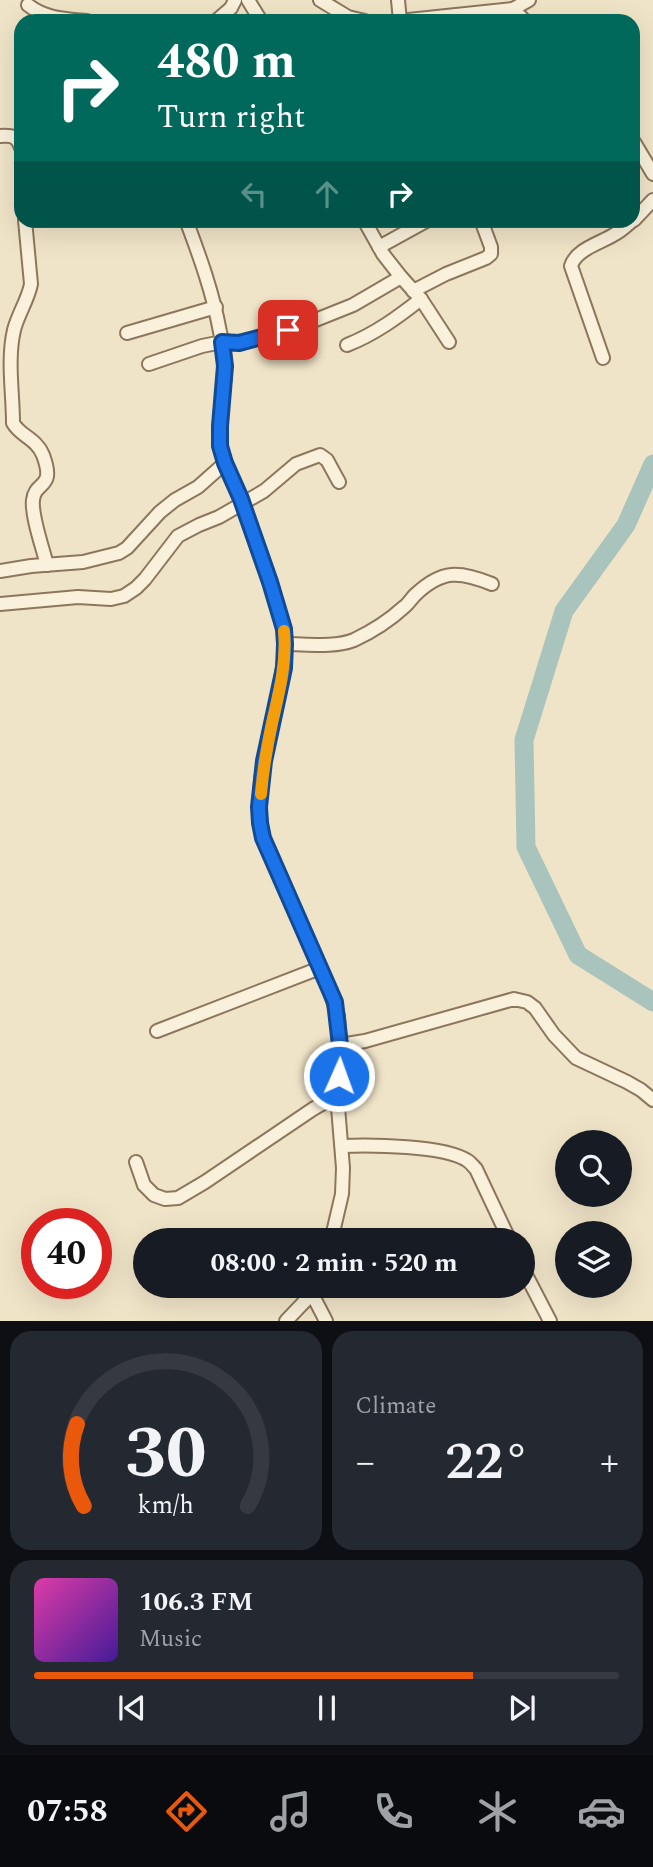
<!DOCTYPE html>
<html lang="en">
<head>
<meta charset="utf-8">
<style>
	body { margin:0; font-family:Spectral,serif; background:#242831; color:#f1f3f6; height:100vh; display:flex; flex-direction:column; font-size:26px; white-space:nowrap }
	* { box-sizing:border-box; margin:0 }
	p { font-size:23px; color:#9ea1a6 }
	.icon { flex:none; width:38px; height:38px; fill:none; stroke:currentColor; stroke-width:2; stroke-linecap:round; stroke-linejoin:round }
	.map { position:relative; height:1321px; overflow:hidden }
	.details { display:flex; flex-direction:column; gap:10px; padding:10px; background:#0d0f14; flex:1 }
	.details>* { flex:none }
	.top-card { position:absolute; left:14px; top:14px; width:626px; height:214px; border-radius:21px; box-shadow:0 7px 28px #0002; background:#00695c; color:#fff; overflow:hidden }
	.buttons { position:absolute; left:555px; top:1130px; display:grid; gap:14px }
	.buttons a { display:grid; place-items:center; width:77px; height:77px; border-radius:50%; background:#171b24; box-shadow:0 7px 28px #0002; font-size:35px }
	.speed { position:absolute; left:21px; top:1208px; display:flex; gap:14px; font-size:35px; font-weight:700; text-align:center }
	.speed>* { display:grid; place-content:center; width:91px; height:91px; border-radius:50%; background:#171b24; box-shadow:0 7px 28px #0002; line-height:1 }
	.speed .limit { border:10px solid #d22; background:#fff; color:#111 }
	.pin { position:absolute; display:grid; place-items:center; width:60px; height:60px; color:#fff; margin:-30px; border-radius:14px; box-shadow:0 4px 10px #0006 }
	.me { position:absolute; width:77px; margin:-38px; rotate:2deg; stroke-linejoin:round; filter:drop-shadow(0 0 5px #0008) }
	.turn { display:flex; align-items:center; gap:24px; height:147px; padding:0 28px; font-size:32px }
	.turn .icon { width:91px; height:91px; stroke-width:2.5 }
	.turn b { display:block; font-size:49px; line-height:60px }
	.lanes { display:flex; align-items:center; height:66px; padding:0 28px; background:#0003; justify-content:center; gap:35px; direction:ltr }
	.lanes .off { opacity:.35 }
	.big { font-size:52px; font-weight:700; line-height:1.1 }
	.details .widget { flex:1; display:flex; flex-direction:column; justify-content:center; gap:10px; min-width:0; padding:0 24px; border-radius:21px; background:#242831 }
	.details .dial { align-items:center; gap:0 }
	.dial svg { height:182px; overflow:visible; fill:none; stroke:#363941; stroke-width:7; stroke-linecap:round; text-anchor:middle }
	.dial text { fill:#f1f3f6; stroke:none }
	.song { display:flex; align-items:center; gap:21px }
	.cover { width:84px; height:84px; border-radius:10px; background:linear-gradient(135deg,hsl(320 70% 55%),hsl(260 70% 35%)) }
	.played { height:7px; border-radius:4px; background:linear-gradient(90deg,#ea580c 75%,#363941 75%) }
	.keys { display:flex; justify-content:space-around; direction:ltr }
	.heat { display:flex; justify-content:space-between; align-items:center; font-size:38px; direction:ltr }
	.details .tiles { flex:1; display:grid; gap:10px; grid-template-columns:1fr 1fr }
	.widget:last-child { grid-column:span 2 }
	.trip { position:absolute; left:133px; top:1228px; width:402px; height:70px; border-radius:35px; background:#171b24; box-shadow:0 7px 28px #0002; font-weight:700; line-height:70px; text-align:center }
	.tabs { display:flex; height:112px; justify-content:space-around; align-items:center; background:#090b0e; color:#9ea1a6 }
	.tabs .icon { width:49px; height:49px }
	.tabs .selected { color:#ea580c }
	.tabs b { font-size:32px; color:#f1f3f6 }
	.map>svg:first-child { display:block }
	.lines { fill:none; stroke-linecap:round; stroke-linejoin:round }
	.river { stroke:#a9c4bc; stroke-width:19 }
	.minor-casing { stroke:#8d765c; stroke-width:16 }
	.minor { stroke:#faf1dc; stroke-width:12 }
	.route-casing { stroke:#114b97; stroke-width:18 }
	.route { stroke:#1a73e8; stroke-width:12 }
	.slow { stroke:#f59e0b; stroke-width:12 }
</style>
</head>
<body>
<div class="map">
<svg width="653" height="1321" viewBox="0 0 653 1321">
	<rect width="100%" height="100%" fill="#f0e4c8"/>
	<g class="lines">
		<path class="river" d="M 653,464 L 626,525 L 564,611 L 524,740 L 526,847 L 578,955 L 653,1002"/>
		<g class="minor-casing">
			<g id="minor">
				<path d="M 248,0 L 261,21"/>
				<path d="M 320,0 L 348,17 L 365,21"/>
				<path d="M 398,0 L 400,21"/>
				<path d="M 28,5 C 46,19 65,19 87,21"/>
				<path d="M 513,9 L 529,0"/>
				<path d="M 216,21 L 231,8 L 235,0"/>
				<path d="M 399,21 L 513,9 L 525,21"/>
				<path d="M 0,136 C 12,135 17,136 21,148"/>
				<path d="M 634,142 L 653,174"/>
				<path d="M 25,220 L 31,284 C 28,300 18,314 14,330 C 7,360 13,393 13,423 C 20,436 36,438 43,455 C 56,490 35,480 33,500 C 31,515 43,549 47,565"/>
				<path d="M 186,220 C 200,257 213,293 220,332 C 223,344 225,356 225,368 C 225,394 216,422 221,448 C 225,465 234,481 240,497 C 253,532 266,567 276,603 C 280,616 285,630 285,644 C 285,662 281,679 278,696 C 268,742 253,791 263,838 L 329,989 L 338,1016 L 340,1045 L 337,1095 L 343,1168 L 342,1194 L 331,1241"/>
				<path d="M 364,220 L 383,254 L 401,277 L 421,299 L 449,342"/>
				<path d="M 634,220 L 653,200"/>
				<path d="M 379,247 L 428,220"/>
				<path d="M 413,291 L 446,274 L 486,258 L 491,254 L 491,247 L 481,220"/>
				<path d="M 127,333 L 216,307"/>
				<path d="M 347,345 C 375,334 398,317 421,299"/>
				<path d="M 603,358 L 571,266 C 576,249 601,243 615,234 C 622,230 627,225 633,220"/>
				<path d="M 149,364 L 202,346 L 222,342 L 239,343 L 273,335 L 303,325 L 353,305 L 401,277"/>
				<path d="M 0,571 L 31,566 L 83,562 L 119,553 L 127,548 L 160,512 L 175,500 L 198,487 L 225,463"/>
				<path d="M 0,604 L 78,597 L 111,599 L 124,596 L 136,588 L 145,579 L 178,536 L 199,525 L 219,517 L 264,491 L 296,464 L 320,455 L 327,460 L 339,482"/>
				<path d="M 285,644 C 307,644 334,648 354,640 C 371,632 391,619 404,607 C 408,604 411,599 415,595 C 442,569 460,571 492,584"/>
				<path d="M 157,1031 L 320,968"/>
				<path d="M 340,1045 L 365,1041 L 514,999 L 527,1002 L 535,1008 L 554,1035 L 576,1058 L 627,1082 L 641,1090 L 653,1100"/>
				<path d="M 342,1146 C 370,1145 445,1145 468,1161 C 471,1163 473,1166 476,1169 L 510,1241"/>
				<path d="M 136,1162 L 144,1185 L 154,1195 L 165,1199 L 178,1198 L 205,1182 L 313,1109 L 337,1095"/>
				<path d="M 523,1269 L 550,1321"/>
				<path d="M 311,1292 L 326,1321"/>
				<path d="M 286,1321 L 307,1299 L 315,1286"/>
			</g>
		</g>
		<use href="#minor" class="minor"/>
	</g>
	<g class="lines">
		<g class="route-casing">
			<path id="route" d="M 288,330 L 239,343 L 222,342 L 225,366 L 220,426 L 220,446 L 225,463 L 241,499 L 270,582 L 284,629 L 285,644 L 284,668 L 264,761 L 259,807 L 260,823 L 263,838 L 335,1002 L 340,1045 L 339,1076"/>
		</g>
		<use href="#route" class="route"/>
		<path class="slow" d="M 261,794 C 263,770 267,747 272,723 C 279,693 287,662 284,631"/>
	</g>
</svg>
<div class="buttons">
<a><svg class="icon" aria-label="search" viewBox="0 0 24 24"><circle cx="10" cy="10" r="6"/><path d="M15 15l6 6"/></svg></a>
<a><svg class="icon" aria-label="layers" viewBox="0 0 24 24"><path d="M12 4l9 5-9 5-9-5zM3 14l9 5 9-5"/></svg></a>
</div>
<div class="speed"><div class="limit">40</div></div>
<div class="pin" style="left:288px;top:330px;background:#d93025"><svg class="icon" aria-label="arrive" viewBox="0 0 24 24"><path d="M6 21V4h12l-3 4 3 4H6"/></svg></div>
<svg class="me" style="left:339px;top:1076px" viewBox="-20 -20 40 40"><circle r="17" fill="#1a73e8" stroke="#fff" stroke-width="3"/><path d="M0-11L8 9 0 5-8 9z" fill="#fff"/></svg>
<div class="trip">08:00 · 2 min · 520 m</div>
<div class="top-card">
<div class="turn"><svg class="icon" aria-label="right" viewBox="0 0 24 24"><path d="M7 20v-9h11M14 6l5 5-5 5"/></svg><div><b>480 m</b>Turn right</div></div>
<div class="lanes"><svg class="icon off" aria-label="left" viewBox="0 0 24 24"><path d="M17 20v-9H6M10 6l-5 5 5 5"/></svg><svg class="icon off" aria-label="ahead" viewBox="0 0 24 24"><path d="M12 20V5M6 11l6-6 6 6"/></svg><svg class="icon" aria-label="right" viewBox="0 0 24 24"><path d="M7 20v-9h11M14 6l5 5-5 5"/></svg></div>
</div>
</div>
<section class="details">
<div class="tiles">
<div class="widget dial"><svg viewBox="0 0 100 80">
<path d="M14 69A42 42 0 1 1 86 69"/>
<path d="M14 69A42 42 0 0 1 11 33" stroke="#ea580c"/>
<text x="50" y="56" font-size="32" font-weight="700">30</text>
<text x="50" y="72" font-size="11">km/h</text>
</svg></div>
<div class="widget"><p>Climate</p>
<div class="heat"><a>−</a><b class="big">22°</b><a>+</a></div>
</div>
<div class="widget">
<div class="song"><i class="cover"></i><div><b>106.3 FM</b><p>Music</p></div></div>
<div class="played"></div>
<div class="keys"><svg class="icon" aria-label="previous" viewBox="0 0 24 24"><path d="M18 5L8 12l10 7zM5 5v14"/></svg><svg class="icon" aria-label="pause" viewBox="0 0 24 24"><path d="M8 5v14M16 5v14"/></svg><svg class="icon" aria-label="next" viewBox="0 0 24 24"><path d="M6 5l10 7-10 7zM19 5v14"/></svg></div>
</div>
</div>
</section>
<nav class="tabs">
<b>07:58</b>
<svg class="icon selected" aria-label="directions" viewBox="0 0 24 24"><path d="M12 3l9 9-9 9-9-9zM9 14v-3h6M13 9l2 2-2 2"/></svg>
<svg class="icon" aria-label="music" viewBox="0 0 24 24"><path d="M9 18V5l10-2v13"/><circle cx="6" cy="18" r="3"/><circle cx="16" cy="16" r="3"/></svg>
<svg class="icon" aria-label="phone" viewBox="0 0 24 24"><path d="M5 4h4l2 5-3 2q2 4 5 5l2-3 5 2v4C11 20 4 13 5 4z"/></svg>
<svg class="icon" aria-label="climate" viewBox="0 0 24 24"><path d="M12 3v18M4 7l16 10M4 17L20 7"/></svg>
<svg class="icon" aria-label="car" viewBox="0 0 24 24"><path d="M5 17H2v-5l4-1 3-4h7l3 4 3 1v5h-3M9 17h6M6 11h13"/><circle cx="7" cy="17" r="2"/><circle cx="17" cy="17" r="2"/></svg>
</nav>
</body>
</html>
